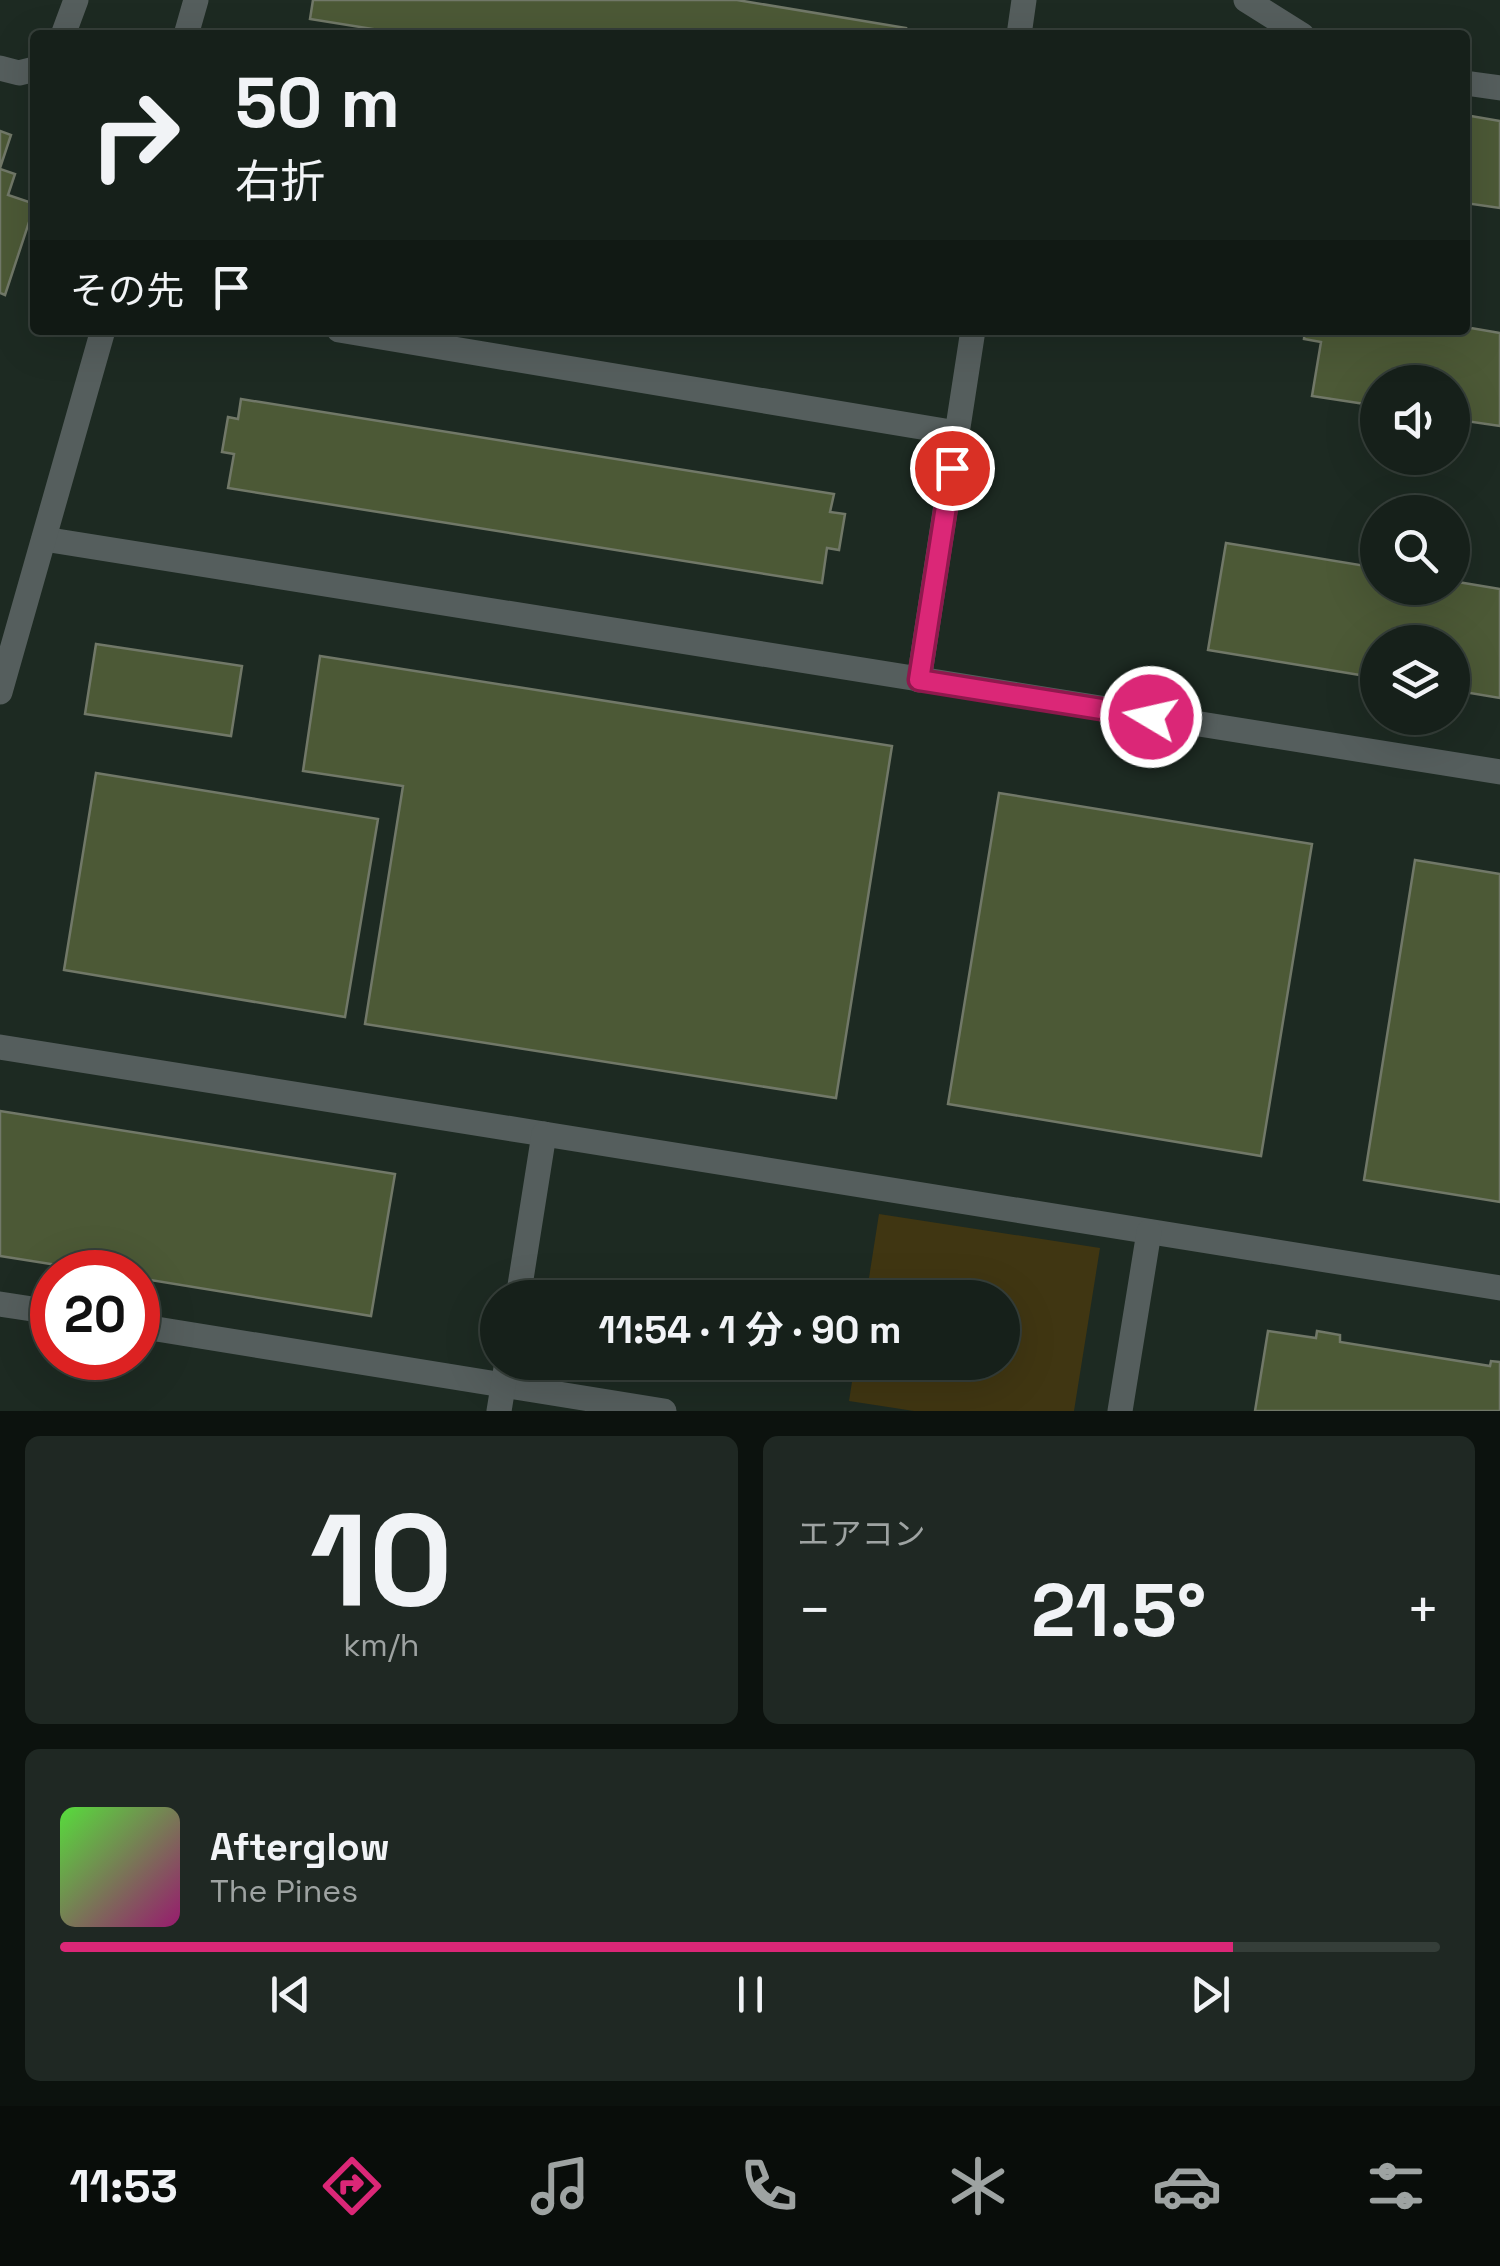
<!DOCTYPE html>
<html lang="ja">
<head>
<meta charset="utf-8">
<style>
	body { margin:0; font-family:"Space Grotesk","Noto Sans JP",sans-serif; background:#1f2823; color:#f1f3f6; height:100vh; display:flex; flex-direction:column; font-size:38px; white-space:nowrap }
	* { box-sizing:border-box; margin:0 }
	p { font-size:32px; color:#9ea3a2 }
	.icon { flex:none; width:55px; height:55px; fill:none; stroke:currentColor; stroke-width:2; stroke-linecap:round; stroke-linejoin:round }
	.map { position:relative; height:1411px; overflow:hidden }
	.drawer { display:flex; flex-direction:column; gap:25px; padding:25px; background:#0c120e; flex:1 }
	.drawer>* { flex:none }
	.top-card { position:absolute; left:30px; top:30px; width:1440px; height:305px; border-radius:10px; box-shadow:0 10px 40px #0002,0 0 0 2px #353e39; background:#16201a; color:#f1f3f6; overflow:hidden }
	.tools { position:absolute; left:1360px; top:365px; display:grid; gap:20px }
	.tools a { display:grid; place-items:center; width:110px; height:110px; border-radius:50%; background:#16201a; box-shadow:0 10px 40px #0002,0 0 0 2px #353e39; font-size:50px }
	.speed { position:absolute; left:30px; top:1250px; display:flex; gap:20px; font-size:50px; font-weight:700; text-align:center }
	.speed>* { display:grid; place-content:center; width:130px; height:130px; border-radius:50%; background:#16201a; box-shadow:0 10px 40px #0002,0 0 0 2px #353e39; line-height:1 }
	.speed .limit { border:15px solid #d22; background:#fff; color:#111 }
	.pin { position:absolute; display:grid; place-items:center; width:85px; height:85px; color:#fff; margin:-42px; border:5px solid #fff; border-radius:50%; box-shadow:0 2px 10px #0007 }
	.me { position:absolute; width:110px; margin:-55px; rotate:279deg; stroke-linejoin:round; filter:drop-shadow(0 0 8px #0008) }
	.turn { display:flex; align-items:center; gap:35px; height:210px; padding:0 40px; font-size:45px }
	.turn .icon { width:130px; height:130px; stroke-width:2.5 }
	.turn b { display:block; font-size:70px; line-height:85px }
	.then { display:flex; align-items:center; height:95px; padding:0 40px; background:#0003; gap:20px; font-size:38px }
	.big { font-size:75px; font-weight:700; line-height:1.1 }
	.drawer .widget { flex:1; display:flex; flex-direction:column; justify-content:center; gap:15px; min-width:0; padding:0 35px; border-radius:15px; background:#1f2823 }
	.drawer .dial { align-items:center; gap:0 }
	.dial b { font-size:130px; line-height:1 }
	.song { display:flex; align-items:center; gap:30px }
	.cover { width:120px; height:120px; border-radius:15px; background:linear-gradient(135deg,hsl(110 70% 55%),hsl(320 70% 35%)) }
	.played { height:10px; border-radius:5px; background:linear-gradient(90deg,#db2777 85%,#353e39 85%) }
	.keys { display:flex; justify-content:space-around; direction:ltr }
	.heat { display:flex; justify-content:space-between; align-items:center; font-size:55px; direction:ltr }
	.drawer .tiles { flex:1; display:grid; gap:25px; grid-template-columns:1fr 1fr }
	.widget:last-child { grid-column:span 2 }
	.trip { position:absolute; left:480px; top:1280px; width:540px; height:100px; border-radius:50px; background:#16201a; box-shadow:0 10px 40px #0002,0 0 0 2px #353e39; font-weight:700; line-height:100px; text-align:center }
	.tab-bar { display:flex; height:160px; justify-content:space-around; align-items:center; background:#090d0a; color:#9ea3a2 }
	.tab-bar .icon { width:70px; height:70px }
	.tab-bar .on { color:#db2777 }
	.tab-bar b { font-size:45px; color:#f1f3f6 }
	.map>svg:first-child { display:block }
	.green { fill:#403612 }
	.building { fill:#4c5936; stroke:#717868; stroke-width:2.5 }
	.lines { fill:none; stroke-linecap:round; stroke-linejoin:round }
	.minor { stroke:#555e5d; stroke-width:25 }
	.route-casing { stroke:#8e194d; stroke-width:25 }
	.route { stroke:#db2777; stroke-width:18 }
</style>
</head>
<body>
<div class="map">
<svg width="1500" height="1411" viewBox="0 0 1500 1411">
	<rect width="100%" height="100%" fill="#1d2a22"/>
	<path class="green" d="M 879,1214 L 1100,1248 L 1074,1411 L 914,1411 L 849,1401 L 855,1363 L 1002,1362 L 1002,1298 L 866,1297 Z"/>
	<g class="building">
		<path d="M 313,0 L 737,0 L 906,28 L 905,35 L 410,35 L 310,19 Z"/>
		<path d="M 1465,115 L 1500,121 L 1500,208 L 1465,203 Z"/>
		<path d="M 0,131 L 11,135 L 0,168 Z"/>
		<path d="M 0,169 L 15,174 L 8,195 L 35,204 L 5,295 L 0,293 Z"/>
		<path d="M 1465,327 L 1500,333 L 1500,426 L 1452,419 L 1452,382 L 1378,382 L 1378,406 L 1312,396 L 1321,342 L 1304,339 L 1305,330 L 1465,330 Z"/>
		<path d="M 241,399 L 834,494 L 830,512 L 845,514 L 839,550 L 827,548 L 822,583 L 228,488 L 234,454 L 222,452 L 228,417 L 238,419 Z"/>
		<path d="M 1226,543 L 1378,568 L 1378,588 L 1452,588 L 1452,581 L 1500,589 L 1500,698 L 1452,690 L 1452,642 L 1378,642 L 1378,678 L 1208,650 Z"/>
		<path d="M 96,644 L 242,666 L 231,736 L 85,714 Z"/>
		<path d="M 320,656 L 892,746 L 836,1098 L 365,1024 L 403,786 L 303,771 Z"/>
		<path d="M 96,773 L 378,819 L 345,1017 L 64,970 Z"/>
		<path d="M 999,793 L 1312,844 L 1261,1156 L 948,1104 Z"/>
		<path d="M 1415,860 L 1500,874 L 1500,1202 L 1364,1180 Z"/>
		<path d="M 0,1111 L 395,1174 L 371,1316 L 138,1278 L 138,1272 L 101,1272 L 0,1256 Z"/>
		<path d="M 1268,1331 L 1316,1338 L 1317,1331 L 1340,1335 L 1340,1342 L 1490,1366 L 1491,1361 L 1500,1362 L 1500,1411 L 1255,1411 Z"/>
	</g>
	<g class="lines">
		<g class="minor">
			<path d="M 1246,0 L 1302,35"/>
			<path d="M 63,35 L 76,0"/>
			<path d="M 186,35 L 196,0"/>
			<path d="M 1019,35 L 1024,0"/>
			<path d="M 0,68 L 19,73 L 35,69"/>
			<path d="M 1465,83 L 1500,88"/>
			<path d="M 339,330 L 957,433"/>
			<path d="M 44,539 L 1500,772"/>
			<path d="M 919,680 L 973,330"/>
			<path d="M 0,692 L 103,330"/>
			<path d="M 0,1047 L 544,1134"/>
			<path d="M 518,1298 L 544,1134 L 1500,1288"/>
			<path d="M 0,1304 L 52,1312"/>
			<path d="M 138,1326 L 664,1411"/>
			<path d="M 499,1411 L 507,1362"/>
			<path d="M 1120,1411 L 1149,1232"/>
		</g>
	</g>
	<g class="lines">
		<g class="route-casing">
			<path id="route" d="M 952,468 L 919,680 L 1151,717"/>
		</g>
		<use href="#route" class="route"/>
	</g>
</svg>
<div class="tools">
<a><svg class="icon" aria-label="sound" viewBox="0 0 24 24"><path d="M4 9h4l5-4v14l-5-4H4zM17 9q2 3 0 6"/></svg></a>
<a><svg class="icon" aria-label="search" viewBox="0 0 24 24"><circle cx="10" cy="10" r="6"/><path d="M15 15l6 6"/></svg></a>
<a><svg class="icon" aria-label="layers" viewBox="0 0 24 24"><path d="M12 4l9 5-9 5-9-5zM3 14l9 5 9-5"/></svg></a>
</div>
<div class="speed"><div class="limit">20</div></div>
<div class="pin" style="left:952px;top:468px;background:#d93025"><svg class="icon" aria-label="arrive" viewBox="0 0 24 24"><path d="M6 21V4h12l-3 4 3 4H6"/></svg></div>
<svg class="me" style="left:1151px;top:717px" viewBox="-20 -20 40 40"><circle r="17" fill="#db2777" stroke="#fff" stroke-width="3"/><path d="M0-11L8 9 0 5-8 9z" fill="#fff"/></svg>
<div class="trip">11:54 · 1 分 · 90 m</div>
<div class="top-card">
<div class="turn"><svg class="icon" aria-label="right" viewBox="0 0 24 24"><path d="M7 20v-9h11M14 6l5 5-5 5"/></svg><div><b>50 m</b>右折</div></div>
<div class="then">その先<svg class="icon" aria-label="arrive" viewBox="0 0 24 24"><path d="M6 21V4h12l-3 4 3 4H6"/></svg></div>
</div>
</div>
<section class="drawer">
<div class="tiles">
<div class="widget dial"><b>10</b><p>km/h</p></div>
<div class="widget"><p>エアコン</p>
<div class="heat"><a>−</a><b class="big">21.5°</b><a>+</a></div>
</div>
<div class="widget">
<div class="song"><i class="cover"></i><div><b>Afterglow</b><p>The Pines</p></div></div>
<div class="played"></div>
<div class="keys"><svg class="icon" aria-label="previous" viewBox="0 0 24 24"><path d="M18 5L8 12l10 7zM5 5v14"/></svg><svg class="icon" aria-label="pause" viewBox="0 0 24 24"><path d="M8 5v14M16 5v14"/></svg><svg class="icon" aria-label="next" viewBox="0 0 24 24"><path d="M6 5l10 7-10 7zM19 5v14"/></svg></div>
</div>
</div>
</section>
<nav class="tab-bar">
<b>11:53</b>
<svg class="icon on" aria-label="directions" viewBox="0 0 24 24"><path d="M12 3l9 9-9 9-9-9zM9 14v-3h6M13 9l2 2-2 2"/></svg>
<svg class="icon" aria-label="music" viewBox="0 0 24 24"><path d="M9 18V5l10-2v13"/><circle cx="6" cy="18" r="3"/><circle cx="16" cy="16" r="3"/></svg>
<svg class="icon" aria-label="phone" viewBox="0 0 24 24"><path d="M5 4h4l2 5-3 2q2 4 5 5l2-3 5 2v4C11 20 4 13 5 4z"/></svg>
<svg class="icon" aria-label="climate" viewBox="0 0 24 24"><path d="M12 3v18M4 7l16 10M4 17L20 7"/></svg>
<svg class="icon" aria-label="car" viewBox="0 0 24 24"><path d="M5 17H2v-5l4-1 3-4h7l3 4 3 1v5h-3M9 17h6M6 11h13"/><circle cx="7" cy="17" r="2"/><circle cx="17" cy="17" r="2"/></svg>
<svg class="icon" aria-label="filters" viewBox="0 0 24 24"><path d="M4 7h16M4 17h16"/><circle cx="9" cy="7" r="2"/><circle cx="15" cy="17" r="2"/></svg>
</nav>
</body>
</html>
